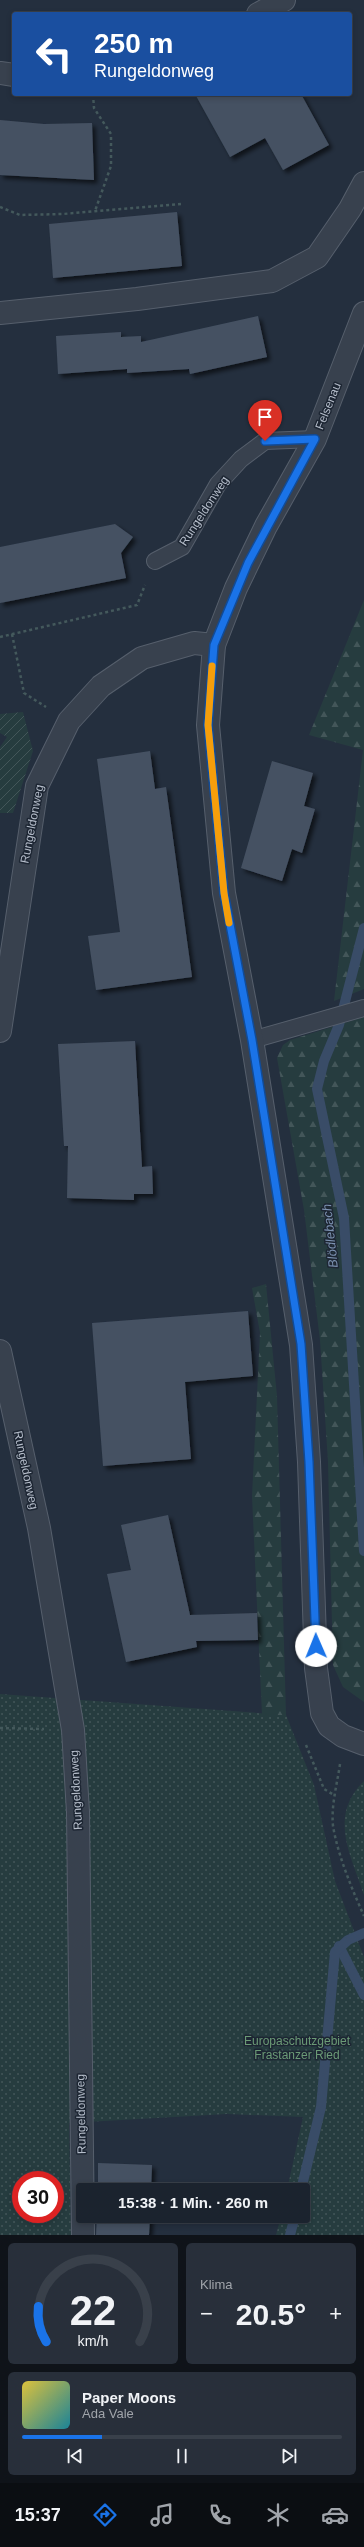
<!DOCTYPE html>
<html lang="de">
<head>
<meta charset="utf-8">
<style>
	body { margin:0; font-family:Arial,sans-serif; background:#282f3a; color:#f1f3f6; height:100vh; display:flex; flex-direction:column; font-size:15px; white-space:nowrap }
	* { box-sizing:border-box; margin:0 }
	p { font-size:13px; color:#a0a4aa }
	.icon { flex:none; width:22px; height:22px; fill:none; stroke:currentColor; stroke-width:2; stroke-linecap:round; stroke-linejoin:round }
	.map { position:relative; height:2235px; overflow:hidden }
	.panel { display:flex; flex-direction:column; gap:8px; padding:8px; background:#0f1319; flex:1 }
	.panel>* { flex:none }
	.hud { position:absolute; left:12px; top:12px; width:340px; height:84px; border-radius:4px; box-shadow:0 2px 6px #0003,0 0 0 1px #39404a; background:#1a4fa0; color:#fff; overflow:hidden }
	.speed { position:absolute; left:12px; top:2171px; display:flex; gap:8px; font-size:20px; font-weight:700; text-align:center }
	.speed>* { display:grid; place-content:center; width:52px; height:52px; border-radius:50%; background:#1b232e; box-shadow:0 2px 6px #0003,0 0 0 1px #39404a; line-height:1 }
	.speed .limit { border:6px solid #d22; background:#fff; color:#111 }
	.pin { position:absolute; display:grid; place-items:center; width:34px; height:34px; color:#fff; margin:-41px -17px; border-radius:50% 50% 50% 0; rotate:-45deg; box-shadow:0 0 4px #0007 }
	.pin .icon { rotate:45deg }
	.me { position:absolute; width:44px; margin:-22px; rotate:359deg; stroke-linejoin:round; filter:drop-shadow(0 0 3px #0008) }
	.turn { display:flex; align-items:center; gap:14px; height:84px; padding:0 16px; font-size:18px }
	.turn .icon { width:52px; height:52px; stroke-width:2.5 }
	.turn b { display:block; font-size:28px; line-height:34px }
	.big { font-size:30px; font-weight:600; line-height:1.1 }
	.panel .widget { flex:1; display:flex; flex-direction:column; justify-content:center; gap:6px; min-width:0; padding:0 14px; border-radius:6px; background:#282f3a }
	.panel .dial { align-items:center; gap:0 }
	.dial svg { height:104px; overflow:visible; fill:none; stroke:#39404a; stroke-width:7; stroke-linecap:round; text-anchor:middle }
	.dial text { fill:#f1f3f6; stroke:none }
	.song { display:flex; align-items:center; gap:12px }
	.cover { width:48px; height:48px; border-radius:6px; background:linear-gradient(135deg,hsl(50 70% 55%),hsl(190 70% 35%)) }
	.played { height:4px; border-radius:2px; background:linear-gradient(90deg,#1a73e8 25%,#39404a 25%) }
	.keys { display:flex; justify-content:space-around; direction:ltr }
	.heat { display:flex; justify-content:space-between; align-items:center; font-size:22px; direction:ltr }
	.panel .tiles { flex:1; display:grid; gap:8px; grid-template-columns:1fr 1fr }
	.widget:last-child { grid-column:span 2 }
	.trip { position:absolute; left:76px; top:2183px; width:234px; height:40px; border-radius:4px; background:#1b232e; box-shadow:0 2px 6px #0003,0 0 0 1px #39404a; font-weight:600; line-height:40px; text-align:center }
	.dock { display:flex; height:64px; justify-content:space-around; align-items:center; background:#0b0e12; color:#a0a4aa }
	.dock .icon { width:28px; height:28px }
	.dock .selected { color:#1a73e8 }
	.dock b { font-size:18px; color:#f1f3f6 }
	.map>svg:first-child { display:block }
	.grass { fill:url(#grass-dots); fill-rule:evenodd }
	.forest { fill:url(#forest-firs) }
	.garden { fill:url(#garden-furrows) }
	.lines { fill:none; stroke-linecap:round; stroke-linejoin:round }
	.stream { stroke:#394c67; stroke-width:10 }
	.building { fill:#455162; filter:url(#shadow) }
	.lane-casing { stroke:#565f6c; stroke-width:18 }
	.street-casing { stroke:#565f6c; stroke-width:24 }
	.path { stroke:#44595c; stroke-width:2.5; stroke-dasharray:3 3; stroke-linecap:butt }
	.lane { stroke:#38414e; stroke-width:16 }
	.street { stroke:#38414e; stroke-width:22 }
	.route-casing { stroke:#114b97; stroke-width:10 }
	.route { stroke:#1a73e8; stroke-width:7 }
	.slow { stroke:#f59e0b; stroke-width:7 }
	.labels { text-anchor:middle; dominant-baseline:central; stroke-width:3; stroke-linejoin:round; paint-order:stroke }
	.street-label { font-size:12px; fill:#b4bcc9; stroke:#1d2633 }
	.park-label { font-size:12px; fill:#6b9a76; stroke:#1d2633 }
	.water-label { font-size:13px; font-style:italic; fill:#7c92b1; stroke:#1d2633 }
</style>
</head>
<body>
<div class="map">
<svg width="364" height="2235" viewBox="0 0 364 2235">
	<defs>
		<pattern id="grass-dots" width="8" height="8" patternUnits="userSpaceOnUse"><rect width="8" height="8" fill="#263c3f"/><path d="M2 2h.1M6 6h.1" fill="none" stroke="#435659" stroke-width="1.8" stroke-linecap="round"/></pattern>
		<pattern id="forest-firs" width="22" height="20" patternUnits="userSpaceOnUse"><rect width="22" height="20" fill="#263c3f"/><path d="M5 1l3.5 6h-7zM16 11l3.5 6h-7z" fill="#435659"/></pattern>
		<pattern id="garden-furrows" width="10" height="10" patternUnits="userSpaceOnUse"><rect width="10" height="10" fill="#263c3f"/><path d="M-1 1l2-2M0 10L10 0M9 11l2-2" fill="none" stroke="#435659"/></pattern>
		<filter id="shadow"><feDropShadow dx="3.5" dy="3.5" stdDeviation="2" flood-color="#0009"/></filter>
	</defs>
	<rect width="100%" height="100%" fill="#242f3e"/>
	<g class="grass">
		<path d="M 0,1694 L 286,1715 L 314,1785 L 335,1881 L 364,1957 L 364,2235 L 276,2235 L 281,2216 L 303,2216 L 303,2190 L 287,2190 L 303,2117 L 227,2114 L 69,2123 L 71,2235 L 0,2235 ZM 21,2180 L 55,2180 L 55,2214 L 21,2214 Z"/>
		<path d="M 364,1781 L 364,1895 C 351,1854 328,1816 364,1781 Z"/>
	</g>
	<g class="forest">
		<path d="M 364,600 L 364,989 L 334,1001 L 363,750 L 309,735 Z"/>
		<path d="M 364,1017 L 364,1702 L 343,1687 L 333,1665 L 328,1462 L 320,1340 L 304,1210 L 277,1058 L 283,1045 L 290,1040 Z"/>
		<path d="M 266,1284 L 277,1396 L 286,1715 L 262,1715 L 252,1496 L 260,1333 L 252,1288 Z"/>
	</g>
	<path class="garden" d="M 23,712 L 33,751 L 13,813 L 0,813 L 0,747 L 7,737 L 0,733 L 0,714 Z"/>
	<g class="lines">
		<g class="stream">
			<path d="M 364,928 L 339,1025 L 324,1061 L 317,1089 L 344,1218 L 364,1551"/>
			<path d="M 339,1946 L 364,1995"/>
			<path d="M 301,2190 L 321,2107 L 335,1952 L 348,1940 L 364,1933"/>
			<path d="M 290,2235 L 295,2216"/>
		</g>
	</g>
	<g class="building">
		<path d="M 195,94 L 301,94 L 329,145 L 283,170 L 265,138 L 230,157 Z"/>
		<path d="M 0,120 L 44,124 L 92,123 L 94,180 L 0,175 Z"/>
		<path d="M 177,212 L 182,266 L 53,278 L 49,224 Z"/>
		<path d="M 258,316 L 267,357 L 190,374 L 189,369 L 127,373 L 127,369 L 58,374 L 56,336 L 121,332 L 121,337 L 141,336 L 141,342 Z"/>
		<path d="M 115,524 L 133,537 L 121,553 L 126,578 L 0,603 L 0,547 Z"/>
		<path d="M 150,751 L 155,789 L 166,787 L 192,977 L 96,990 L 88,936 L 120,932 L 97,759 Z"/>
		<path d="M 272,761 L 313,773 L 304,806 L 315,809 L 302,853 L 292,849 L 282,881 L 241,868 Z"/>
		<path d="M 135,1041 L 142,1167 L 152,1166 L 153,1194 L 134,1194 L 134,1200 L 67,1198 L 68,1146 L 64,1146 L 58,1044 Z"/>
		<path d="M 248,1311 L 253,1376 L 185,1382 L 191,1459 L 103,1466 L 92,1323 Z"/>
		<path d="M 168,1515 L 190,1615 L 257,1613 L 258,1640 L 196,1641 L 197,1647 L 126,1662 L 107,1574 L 131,1570 L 121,1525 Z"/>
		<path d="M 98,2163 L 152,2165 L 151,2190 L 98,2190 Z"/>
		<path d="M 97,2216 L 150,2216 L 149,2235 L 96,2235 Z"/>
	</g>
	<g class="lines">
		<g class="lane-casing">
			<g id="lane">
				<path d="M 155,561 L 182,547 L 218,484 L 241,459 L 265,441 L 315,439"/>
				<path d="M 252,1040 L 364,1008"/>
			</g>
		</g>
		<g class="street-casing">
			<g id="street">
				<path d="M 258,14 L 284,0"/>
				<path d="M 0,73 L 14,75"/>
				<path d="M 0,313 L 137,299 L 272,281 L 317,257 L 350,209 L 364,183"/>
				<path d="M 364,313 L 315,439 L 266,526 L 236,588 L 214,645 L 208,725 L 224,893 L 252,1040 L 301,1345 L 309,1462 L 316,1668 L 322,1713 L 329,1726 L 343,1736 L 364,1744"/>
				<path d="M 0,1031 L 37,786 L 69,721 L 101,686 L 142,658 L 194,643 L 214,645"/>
				<path d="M 0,1351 L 39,1528 L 73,1730 L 78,1812 L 83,2235"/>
			</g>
		</g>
		<g class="path">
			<path d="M 93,94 L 94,108 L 111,134 L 111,166 L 95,211"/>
			<path d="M 0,207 L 20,215 L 63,214 L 181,204"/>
			<path d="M 12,634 L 24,693 L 46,707"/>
			<path d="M 0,637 L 137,605 L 145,585"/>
			<path d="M 0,1728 L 44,1729"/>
			<path d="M 306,1745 L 324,1789 L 334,1795"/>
			<path d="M 340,1764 C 337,1785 331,1805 333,1826 C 338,1856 352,1889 364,1916"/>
		</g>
		<use href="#lane" class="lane"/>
		<use href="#street" class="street"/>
	</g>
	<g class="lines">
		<g class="route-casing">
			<path id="route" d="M 265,441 L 315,439 L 248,563 L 214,645 L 208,725 L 224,893 L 252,1040 L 301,1344 L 309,1462 L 316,1646"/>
		</g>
		<use href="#route" class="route"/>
		<path class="slow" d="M 212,666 L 208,725 L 224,893 L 229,923"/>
	</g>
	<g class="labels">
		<g class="street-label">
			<text transform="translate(328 406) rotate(-68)">Felsenau</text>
			<text transform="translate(204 511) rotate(-57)">Rungeldonweg</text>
			<text transform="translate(32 824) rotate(-79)">Rungeldonweg</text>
			<text transform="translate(26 1470) rotate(78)">Rungeldonweg</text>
			<text transform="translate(76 1790) rotate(-93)">Rungeldonweg</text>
			<text transform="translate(81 2114) rotate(-91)">Rungeldonweg</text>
		</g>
		<g class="park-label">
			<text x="297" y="2041">Europaschutzgebiet<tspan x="297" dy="14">Frastanzer Ried</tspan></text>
		</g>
		<g class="water-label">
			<text transform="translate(330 1236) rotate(-96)">Blödlebach</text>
		</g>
	</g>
</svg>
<div class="speed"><div class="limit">30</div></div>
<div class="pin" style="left:265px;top:441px;background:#d93025"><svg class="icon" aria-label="arrive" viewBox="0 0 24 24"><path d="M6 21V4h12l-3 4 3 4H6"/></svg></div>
<svg class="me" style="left:316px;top:1646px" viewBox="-20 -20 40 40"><circle r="19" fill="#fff"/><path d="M0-13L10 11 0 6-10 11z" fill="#1a73e8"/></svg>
<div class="trip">15:38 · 1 Min. · 260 m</div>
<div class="hud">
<div class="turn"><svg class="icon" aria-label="left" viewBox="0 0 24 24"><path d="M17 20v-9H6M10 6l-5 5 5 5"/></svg><div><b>250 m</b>Rungeldonweg</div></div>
</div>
</div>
<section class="panel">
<div class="tiles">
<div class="widget dial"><svg viewBox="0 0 100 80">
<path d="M14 69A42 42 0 1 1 86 69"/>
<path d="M14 69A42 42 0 0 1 8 42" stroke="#1a73e8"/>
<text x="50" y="56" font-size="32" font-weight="700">22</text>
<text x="50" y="72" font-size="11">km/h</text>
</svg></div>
<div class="widget"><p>Klima</p>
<div class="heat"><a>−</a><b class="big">20.5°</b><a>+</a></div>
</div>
<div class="widget">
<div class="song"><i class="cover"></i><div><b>Paper Moons</b><p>Ada Vale</p></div></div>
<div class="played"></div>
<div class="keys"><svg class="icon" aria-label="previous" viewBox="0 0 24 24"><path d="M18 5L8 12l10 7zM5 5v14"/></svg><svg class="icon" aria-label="pause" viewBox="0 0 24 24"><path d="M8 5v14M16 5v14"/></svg><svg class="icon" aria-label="next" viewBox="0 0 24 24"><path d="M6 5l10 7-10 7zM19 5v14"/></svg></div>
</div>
</div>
</section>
<nav class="dock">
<b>15:37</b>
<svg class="icon selected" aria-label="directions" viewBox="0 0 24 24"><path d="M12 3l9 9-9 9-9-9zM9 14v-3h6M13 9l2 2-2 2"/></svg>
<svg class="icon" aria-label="music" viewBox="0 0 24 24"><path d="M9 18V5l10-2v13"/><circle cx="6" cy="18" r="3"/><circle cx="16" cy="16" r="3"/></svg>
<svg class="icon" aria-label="phone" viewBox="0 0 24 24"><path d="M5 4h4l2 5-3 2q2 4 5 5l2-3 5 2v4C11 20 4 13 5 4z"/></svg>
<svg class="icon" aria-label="climate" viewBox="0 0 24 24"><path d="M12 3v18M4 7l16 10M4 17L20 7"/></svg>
<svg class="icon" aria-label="car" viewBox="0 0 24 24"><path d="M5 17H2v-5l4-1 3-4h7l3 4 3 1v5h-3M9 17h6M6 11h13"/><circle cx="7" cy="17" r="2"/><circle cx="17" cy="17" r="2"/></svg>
</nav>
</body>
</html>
